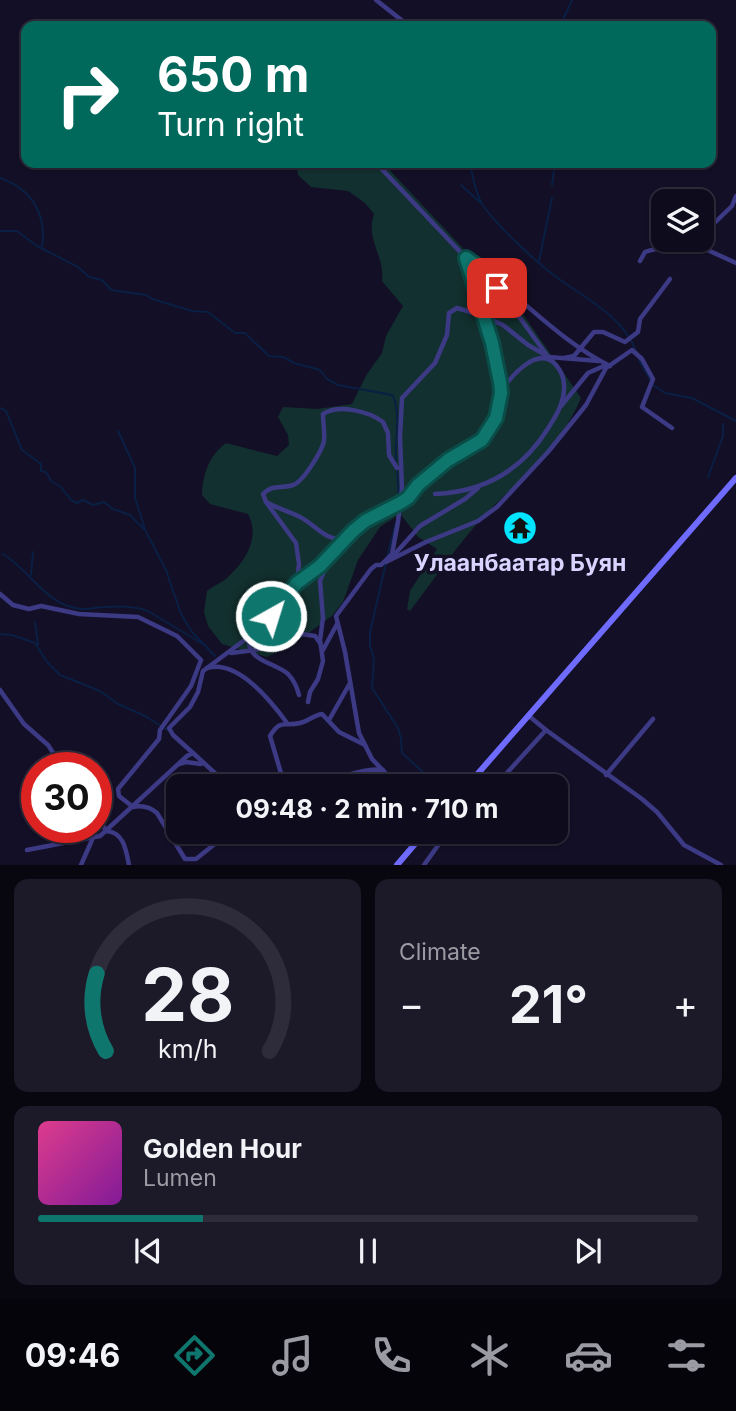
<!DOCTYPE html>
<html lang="en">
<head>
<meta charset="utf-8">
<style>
	body { margin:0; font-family:Inter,sans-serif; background:#1c1929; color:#f1f3f6; height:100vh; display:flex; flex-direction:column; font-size:26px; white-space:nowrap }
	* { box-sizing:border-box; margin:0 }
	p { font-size:23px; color:#9b9ba3 }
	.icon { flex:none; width:38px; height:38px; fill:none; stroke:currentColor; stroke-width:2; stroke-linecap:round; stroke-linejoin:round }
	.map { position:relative; height:865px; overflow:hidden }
	.sheet { display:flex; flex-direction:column; gap:14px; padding:14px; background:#08060f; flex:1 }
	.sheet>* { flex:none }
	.guide { position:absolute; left:21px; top:21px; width:695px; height:147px; border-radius:14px; box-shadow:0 2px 5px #0004,0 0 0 2px #2e2b3b; background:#00695c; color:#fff; overflow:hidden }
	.controls { position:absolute; left:651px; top:189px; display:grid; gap:14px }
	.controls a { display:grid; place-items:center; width:63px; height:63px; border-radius:14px; background:#0e0b1c; box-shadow:0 2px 5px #0004,0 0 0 2px #2e2b3b; font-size:35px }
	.speed { position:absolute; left:21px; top:752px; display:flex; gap:14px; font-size:35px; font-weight:700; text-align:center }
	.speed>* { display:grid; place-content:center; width:91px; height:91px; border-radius:50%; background:#0e0b1c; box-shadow:0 2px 5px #0004,0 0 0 2px #2e2b3b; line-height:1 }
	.speed .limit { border:10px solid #d22; background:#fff; color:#111 }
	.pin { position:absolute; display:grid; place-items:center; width:60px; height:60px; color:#fff; margin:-30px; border-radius:14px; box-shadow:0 4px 10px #0006 }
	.me { position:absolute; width:77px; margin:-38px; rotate:39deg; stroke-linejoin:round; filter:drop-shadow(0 0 5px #0008) }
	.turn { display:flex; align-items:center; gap:24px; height:147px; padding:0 21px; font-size:32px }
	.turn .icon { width:91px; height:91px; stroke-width:2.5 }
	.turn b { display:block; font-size:49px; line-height:60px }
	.big { font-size:52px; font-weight:700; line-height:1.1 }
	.sheet .card { flex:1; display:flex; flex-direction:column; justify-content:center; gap:10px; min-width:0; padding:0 24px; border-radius:14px; background:#1c1929 }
	.sheet .dial { align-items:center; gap:0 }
	.dial svg { height:182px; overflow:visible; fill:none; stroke:#2e2b3b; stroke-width:7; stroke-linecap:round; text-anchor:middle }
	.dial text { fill:#f1f3f6; stroke:none }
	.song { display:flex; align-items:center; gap:21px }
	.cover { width:84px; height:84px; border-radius:10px; background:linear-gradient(135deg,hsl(330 70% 55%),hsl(290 70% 35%)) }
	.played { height:7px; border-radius:4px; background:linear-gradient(90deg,#0f766e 25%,#2e2b3b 25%) }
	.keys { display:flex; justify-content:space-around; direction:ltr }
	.heat { display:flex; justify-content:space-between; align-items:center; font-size:38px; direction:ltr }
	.sheet .tiles { flex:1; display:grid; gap:14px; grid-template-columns:1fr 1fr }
	.card:last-child { grid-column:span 2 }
	.trip { position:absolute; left:166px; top:774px; width:402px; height:70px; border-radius:14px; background:#0e0b1c; box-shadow:0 2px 5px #0004,0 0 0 2px #2e2b3b; font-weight:700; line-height:70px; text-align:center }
	.dock { display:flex; height:112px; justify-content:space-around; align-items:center; background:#06040b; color:#9b9ba3 }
	.dock .icon { width:49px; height:49px }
	.dock .selected { color:#0f766e }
	.dock b { font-size:32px; color:#f1f3f6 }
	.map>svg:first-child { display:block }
	.green { fill:#12302f }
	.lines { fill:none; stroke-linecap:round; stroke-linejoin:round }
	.stream { stroke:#0a1f44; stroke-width:2 }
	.minor { stroke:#3d3a85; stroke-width:4.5 }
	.secondary { stroke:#6f6bff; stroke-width:6 }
	.route-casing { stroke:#0a4d48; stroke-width:18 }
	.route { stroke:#0f766e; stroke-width:12 }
	.labels { text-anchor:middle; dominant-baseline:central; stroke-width:7; stroke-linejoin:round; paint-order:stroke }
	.poi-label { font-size:23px; font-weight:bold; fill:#d9d4ff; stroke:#130f26 }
</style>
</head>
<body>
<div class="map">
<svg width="736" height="865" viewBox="0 0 736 865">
	<rect width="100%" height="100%" fill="#130f26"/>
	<path class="green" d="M 302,163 L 383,163 L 518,307 L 581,398 C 559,451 511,485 475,526 C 452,553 431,583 410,611 L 407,609 L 410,591 L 437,549 L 418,537 L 402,516 L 397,516 L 380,527 L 358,560 L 343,602 L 332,616 L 289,647 L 267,657 L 222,644 L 208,626 L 204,612 L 207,591 C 214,585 224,582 230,575 C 247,559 260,536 248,514 L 210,504 L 202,495 C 203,473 209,456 226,443 L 277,456 L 289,445 L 288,435 L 278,417 L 283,407 L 317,409 L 352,404 L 367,374 L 382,353 L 386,336 L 403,306 L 382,281 C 385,255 365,240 374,214 L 365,203 L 348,191 L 311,187 L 298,175 L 297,169 Z"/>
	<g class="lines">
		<g class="stream">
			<path d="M 560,26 L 572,0"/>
			<path d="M 470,163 C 472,175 476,193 482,204 C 496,225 538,264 559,279 C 587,299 623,317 636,351"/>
			<path d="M 0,178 C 31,189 47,213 42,247"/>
			<path d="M 461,185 L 481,203"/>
			<path d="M 552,185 L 555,163"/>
			<path d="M 0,231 L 17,231 L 37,246 L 78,267 L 89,277 L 102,280 L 111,290 L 146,295 L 152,299 L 192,311 L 208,312 L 235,333 L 245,333 L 269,356 L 283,357 L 294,363 L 320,370 L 327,379 L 338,385 L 392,395 C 402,409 394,446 396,464"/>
			<path d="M 539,261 L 552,198"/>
			<path d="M 639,360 L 653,385 L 665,393 L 692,398 L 736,421"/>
			<path d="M 0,408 L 6,411 L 22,450 L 41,464 L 41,471 L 46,472 L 51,481 L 61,487 L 71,500 L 77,503 L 83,500 L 93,505 L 104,502 L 113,509 L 130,515 L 145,530 L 166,570 L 181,614 L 192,632 L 215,656"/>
			<path d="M 118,431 L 135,468 L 135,498 L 145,529"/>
			<path d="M 397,470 L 399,499"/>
			<path d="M 708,477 L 723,436 L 723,424"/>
			<path d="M 3,554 C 31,571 47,607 82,609 C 89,610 97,607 104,607 C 118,606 134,606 148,611 L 206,646"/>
			<path d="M 387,557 L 396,522"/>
			<path d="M 386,563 L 370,632 L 370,646 L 374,659 L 372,688 L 398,728 L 401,739 L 402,753 L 438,786"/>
			<path d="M 31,575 L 33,552"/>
			<path d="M 35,622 L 38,645"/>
			<path d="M 0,634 L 12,635 L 35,643 L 47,662 L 60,675 L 100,691 L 118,704 L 145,716 L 169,731"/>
		</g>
		<g class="minor">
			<path d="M 376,0 L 409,26"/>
			<path d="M 702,235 L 732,206 L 736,196"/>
			<path d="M 690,246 L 701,247 L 736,263"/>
			<path d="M 467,258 C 517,292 556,339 610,366"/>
			<path d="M 640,261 L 645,252 C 662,245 682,250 697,240"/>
			<path d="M 494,282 L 546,354"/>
			<path d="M 564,358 L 574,356 L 594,332 L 603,332 L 625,342 L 638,332 L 640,319 L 670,279"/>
			<path d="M 561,406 L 588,373 L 606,365"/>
			<path d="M 435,494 C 484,492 521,471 547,430 C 556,416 565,402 564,385 C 564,378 561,371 556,365 C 538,344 510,377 501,392"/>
			<path d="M 266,502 L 263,494 C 272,484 281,489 293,485 C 303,482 322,451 324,441 C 325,433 323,423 323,414 C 339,404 368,411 383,422 L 388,433 L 389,455 L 397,468"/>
			<path d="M 393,556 L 420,526 L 465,499 L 478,488"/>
			<path d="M 386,562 L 426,542 L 478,521 L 497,507 L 548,452 L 586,405 L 606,368 L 632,350 L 642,359 L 653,379 L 642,407 L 672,428"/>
			<path d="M 297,583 L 299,564 L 296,543 L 266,502 C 277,508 287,511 298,516 C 314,523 326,542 344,539"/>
			<path d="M 0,594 L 13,605 L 29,609 L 41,606 L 79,614 L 138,617 L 177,636 L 201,660 L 191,686 L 160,730 L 159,739 L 118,789 L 119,796 L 133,807 C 142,805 150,807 157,813 L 185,859 L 196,859 L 231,831"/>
			<path d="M 249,637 C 246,662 275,662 288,674 C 294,680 297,687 299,695"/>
			<path d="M 323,650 L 337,624"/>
			<path d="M 231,653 L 255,650 L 302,634 L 315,636 L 320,643"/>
			<path d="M 207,668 C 238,659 271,701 287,723"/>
			<path d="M 0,690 L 24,724 L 48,745 L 63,768"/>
			<path d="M 308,702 L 310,692 L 318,679 L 323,661 L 320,640 L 323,618 L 320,581 L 330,557 L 353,531 L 365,521 L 408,498 L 418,485 L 448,460 L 482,440 L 496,418 L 501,392 L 500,382 L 492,343 L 474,278 L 466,258 L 376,163"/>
			<path d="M 529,716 L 546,730"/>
			<path d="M 329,720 L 350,683"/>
			<path d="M 365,745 L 359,733 L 345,652 L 336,616 L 371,569 L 376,565 L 381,565 L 392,554 L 398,522 L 402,488 L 400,437 L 402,398 L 435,363 L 447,335 L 449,313 L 457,308 L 484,316 L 503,325 L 528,345 L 549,357 L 599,361"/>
			<path d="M 193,753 L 173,735 L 169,728 L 190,707 L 198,692 L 203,671 L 254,633 L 271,616 L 297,583 L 328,557"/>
			<path d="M 179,764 L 186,762 L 201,764"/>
			<path d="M 606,775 L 653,719"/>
			<path d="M 283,780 L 270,736 C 281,718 284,727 300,723 C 309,721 314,715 322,714 L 339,732 L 365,745 L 372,759 L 398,786"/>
			<path d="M 257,786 C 280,772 313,781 339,777 C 353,774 369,768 383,770"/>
			<path d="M 495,786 L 546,730 L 642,799 L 657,812 L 684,845 L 721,865"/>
			<path d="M 96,811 L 106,831 C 124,832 126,850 129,865"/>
			<path d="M 27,850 L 100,836 L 187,756 L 193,753 L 229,786"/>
			<path d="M 81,865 L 92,840"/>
			<path d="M 424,865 L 444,837 L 441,831"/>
		</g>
		<g class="secondary">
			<path d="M 467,786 L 736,478"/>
			<path d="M 397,865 L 426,831"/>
		</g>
	</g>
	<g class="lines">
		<g class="route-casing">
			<path id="route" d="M 271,616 L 297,583 L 320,566 L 353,531 L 365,521 L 400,503 L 408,498 L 418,485 L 448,460 L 482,440 L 496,418 L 501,393 L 500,382 L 492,343 L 466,258 L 490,275 L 497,288"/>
		</g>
		<use href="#route" class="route"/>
	</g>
	<defs>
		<g id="temple-disc" transform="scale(1.75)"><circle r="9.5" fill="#00e5ff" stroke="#130f26"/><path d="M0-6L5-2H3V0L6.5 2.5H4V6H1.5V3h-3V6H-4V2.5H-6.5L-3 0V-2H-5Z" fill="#111"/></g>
	</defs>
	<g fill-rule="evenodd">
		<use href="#temple-disc" x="520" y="528"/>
	</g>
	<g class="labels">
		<g class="poi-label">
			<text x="520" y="563">Улаанбаатар Буян</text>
		</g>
	</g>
</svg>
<div class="controls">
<a><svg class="icon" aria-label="layers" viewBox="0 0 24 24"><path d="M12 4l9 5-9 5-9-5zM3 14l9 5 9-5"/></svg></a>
</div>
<div class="speed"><div class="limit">30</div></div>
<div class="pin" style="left:497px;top:288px;background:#d93025"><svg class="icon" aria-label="arrive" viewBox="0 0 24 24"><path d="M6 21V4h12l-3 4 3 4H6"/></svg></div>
<svg class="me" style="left:271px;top:616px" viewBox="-20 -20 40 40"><circle r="17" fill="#0f766e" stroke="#fff" stroke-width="3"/><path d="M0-11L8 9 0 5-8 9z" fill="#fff"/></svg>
<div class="trip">09:48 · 2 min · 710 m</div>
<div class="guide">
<div class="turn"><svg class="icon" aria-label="right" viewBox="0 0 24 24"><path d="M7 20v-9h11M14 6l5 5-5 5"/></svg><div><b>650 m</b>Turn right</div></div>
</div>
</div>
<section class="sheet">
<div class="tiles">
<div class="card dial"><svg viewBox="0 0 100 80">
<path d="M14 69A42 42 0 1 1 86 69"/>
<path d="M14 69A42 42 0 0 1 10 35" stroke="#0f766e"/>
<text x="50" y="56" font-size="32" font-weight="700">28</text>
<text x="50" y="72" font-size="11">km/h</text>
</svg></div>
<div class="card"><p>Climate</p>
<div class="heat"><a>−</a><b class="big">21°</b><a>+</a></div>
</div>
<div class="card">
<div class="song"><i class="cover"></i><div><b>Golden Hour</b><p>Lumen</p></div></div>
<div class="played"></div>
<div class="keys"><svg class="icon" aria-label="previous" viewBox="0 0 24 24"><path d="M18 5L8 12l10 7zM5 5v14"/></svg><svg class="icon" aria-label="pause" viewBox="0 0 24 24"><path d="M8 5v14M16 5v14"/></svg><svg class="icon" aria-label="next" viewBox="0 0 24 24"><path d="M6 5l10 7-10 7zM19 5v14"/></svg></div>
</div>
</div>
</section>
<nav class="dock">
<b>09:46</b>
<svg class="icon selected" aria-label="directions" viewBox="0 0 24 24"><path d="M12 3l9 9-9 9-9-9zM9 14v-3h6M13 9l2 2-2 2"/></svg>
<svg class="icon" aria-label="music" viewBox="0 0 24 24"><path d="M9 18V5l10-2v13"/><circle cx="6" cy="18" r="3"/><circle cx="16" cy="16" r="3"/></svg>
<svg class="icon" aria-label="phone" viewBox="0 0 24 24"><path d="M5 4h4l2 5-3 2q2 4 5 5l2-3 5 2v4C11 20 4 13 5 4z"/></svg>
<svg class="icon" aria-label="climate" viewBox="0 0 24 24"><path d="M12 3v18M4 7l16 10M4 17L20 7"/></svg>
<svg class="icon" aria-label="car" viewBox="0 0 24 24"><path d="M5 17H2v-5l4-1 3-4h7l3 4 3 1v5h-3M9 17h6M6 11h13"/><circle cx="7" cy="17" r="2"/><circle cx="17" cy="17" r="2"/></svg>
<svg class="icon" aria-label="filters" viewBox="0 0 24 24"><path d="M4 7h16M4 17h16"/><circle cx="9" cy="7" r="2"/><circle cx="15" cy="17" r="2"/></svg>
</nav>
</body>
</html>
